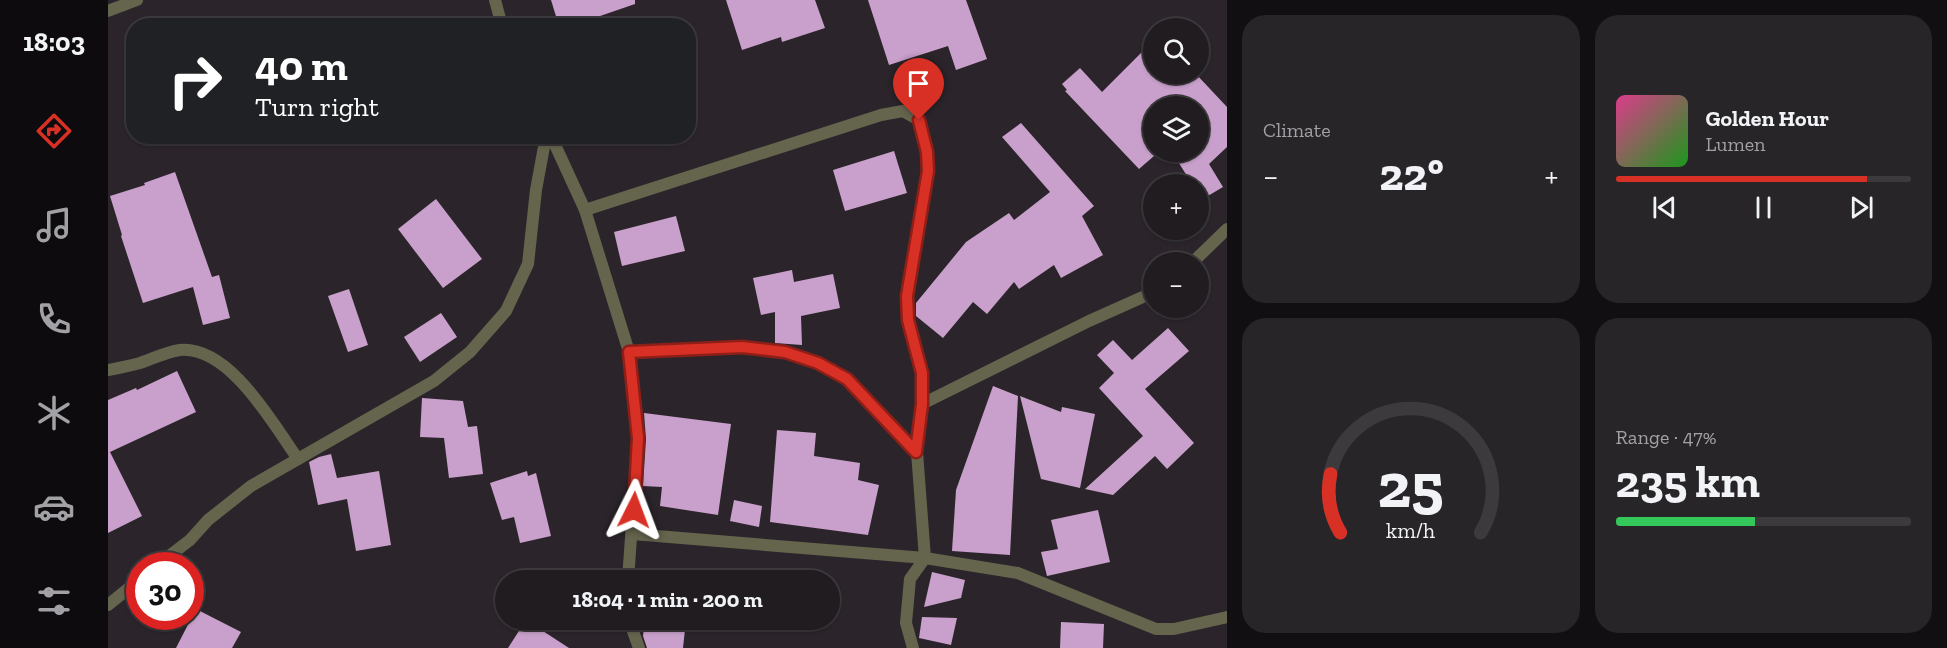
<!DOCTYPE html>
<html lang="en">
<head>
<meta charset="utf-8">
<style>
	body { margin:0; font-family:"Zilla Slab",serif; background:#282529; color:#f1f3f6; height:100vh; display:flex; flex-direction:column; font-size:22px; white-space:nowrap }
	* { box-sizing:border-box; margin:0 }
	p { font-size:20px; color:#a2a1a5 }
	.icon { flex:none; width:33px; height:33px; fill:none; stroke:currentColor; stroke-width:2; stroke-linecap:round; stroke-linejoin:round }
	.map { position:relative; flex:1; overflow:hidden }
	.side { display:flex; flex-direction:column; gap:15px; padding:15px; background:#120f12; width:720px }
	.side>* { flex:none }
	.guide { position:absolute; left:18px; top:18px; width:570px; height:126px; border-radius:24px; box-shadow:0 2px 4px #0004,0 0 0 2px #3d3a3e; background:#202124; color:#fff; overflow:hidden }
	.controls { position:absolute; left:1035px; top:18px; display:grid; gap:12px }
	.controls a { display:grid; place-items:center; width:66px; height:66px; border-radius:50%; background:#201c20; box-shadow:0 2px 4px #0004,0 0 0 2px #3d3a3e; font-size:30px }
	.speed { position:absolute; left:18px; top:552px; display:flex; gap:12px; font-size:30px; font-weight:700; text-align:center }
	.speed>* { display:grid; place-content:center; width:78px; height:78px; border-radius:50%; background:#201c20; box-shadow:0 2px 4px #0004,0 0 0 2px #3d3a3e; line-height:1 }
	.speed .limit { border:9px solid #d22; background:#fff; color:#111 }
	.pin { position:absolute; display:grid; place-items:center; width:51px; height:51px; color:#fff; margin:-62px -26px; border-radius:50% 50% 50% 0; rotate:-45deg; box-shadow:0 0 6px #0007 }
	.pin .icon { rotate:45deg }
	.me { position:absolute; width:66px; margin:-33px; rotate:3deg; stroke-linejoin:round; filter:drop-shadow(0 0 4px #0008) }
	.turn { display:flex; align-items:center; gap:21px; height:126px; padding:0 30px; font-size:27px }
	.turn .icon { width:78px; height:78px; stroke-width:2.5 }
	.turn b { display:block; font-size:42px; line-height:51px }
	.big { font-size:45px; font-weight:700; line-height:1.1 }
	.side .card { flex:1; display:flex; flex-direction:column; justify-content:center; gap:9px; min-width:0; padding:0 21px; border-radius:24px; background:#282529 }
	.side .dial { align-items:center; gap:0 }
	.dial svg { height:156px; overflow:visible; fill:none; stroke:#3d3a3e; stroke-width:7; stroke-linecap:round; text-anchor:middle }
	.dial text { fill:#f1f3f6; stroke:none }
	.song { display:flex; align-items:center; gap:18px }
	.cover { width:72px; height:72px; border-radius:9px; background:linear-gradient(135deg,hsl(330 70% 55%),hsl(120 70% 35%)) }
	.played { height:6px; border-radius:3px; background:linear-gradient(90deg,#d93025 85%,#3d3a3e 85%) }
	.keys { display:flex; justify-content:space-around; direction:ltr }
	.heat { display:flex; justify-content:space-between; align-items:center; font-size:33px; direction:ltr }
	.charge { height:9px; border-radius:4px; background:linear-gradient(90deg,#34c759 47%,#3d3a3e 0) }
	.side .tiles { flex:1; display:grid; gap:15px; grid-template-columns:repeat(2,1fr) }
	.trip { position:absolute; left:387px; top:570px; width:345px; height:60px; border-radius:30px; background:#201c20; box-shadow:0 2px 4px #0004,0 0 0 2px #3d3a3e; font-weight:700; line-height:60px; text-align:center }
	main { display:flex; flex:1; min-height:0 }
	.dock { display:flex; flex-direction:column; width:108px; justify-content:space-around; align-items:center; background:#0d0b0d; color:#a2a1a5 }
	.dock .icon { width:42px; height:42px }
	.dock .on { color:#d93025 }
	.dock b { font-size:27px; color:#f1f3f6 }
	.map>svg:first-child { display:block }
	.building { fill:#c8a0cb }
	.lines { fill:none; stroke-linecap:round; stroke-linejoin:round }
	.minor { stroke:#65654e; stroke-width:12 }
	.route-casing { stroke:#8d1f18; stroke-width:15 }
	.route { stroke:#d93025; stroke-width:10 }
</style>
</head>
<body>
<main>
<nav class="dock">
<b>18:03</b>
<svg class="icon on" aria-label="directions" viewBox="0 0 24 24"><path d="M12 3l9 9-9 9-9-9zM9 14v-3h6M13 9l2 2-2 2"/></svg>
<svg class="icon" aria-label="music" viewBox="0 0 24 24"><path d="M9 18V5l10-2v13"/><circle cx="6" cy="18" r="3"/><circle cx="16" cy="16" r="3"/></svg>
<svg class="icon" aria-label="phone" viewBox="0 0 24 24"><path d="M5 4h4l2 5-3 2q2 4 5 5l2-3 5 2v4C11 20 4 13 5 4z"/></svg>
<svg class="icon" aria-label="climate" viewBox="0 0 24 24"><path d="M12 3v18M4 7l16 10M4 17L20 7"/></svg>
<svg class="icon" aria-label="car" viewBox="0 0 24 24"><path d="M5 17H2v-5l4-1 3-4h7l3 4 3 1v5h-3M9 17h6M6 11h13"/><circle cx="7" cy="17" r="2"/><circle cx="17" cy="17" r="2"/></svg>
<svg class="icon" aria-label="filters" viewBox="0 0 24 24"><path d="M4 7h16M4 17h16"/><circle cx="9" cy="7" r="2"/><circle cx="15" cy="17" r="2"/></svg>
</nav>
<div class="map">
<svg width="1119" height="648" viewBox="0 0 1119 648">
	<rect width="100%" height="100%" fill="#2b252b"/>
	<g class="building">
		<path d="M 443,0 L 527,0 L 527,4 L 463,26 L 451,26 Z"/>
		<path d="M 618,0 L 707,0 L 717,28 L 674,42 L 673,37 L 634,50 Z"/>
		<path d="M 760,0 L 858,0 L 879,59 L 848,70 L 840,46 L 781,65 Z"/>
		<path d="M 1046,40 L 1046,74 L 1088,74 L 1119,107 L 1119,147 L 1101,164 L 1115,187 L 1093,200 L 1090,195 L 1090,184 L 1084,184 L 1064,152 L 1090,152 L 1090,106 L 1046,106 L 1046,156 L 1031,169 L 957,91 L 959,90 L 954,84 L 972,68 L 994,92 Z"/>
		<path d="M 913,123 L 986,206 L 974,216 L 995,255 L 953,278 L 946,265 L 911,289 L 906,282 L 879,314 L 865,302 L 835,338 L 808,316 L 808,303 L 858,242 L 901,213 L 906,220 L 942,192 L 894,137 Z"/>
		<path d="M 786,151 L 799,193 L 737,211 L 725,170 Z"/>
		<path d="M 67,172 L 104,277 L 111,275 L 122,318 L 95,325 L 85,287 L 35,303 L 13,236 L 14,235 L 2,196 L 37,185 L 36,183 Z"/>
		<path d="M 328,199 L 374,259 L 335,288 L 290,229 Z"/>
		<path d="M 568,216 L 577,251 L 514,266 L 506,232 Z"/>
		<path d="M 684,270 L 686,282 L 725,274 L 732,308 L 693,316 L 694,345 L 667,343 L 667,312 L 653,315 L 645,278 Z"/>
		<path d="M 241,289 L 260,345 L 240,352 L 220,296 Z"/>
		<path d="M 333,313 L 349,337 L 312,362 L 296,337 Z"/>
		<path d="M 1060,328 L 1081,351 L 1037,389 L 1086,443 L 1059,469 L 1047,456 L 1005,495 L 977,489 L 1035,436 L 991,388 L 1006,373 L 989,355 L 1005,340 L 1024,360 Z"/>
		<path d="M 69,371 L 88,412 L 2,452 L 34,516 L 0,533 L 0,400 L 28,388 L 29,390 Z"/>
		<path d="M 885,386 L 910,396 L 902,555 L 844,551 L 848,490 Z"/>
		<path d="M 912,396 L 953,412 L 954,407 L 987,414 L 972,488 L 933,479 Z"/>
		<path d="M 314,398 L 355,401 L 360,427 L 369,426 L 375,474 L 341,478 L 336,438 L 312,437 Z"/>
		<path d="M 536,413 L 623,424 L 610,515 L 552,506 L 554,487 L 535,486 L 538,439 Z"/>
		<path d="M 669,430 L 708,433 L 706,456 L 752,463 L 750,480 L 771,485 L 760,535 L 662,522 Z"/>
		<path d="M 223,454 L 229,478 L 271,471 L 283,545 L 248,551 L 239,499 L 210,505 L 201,462 L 211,457 Z"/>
		<path d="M 419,471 L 420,476 L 428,473 L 443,536 L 412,543 L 406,517 L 394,520 L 382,483 Z"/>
		<path d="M 626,500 L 654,506 L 651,527 L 622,521 Z"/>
		<path d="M 990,510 L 1002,562 L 939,576 L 933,552 L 950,549 L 943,520 Z"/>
		<path d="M 824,572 L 857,580 L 853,598 L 816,607 Z"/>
		<path d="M 88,609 L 133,632 L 124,648 L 68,648 Z"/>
		<path d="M 814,617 L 849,618 L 843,645 L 811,638 Z"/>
		<path d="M 418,620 L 461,648 L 400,648 Z"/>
		<path d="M 537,620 L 578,620 L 575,648 L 539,648 L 535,636 Z"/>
		<path d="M 953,622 L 996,624 L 995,648 L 952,648 Z"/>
	</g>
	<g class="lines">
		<g class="minor">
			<path d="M 387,0 L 394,26"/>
			<path d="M 0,11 L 29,0"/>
			<path d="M 443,136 L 477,210 L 521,352 L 530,438 L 520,580"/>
			<path d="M 477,210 L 773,115 L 795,111 L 811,120 L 819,152 L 820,171 L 799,296 L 800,320 L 814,373 L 814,404 L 809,452 L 817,558 L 802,579 L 798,623 L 805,648"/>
			<path d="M 1085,262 L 1119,229"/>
			<path d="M 521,352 L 634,347 L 677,352 L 710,363 L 739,379 L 809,452"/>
			<path d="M 0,370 C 11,368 22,366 32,363 C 44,359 58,352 72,350 C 122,346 165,424 190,459"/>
			<path d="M 814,404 L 981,321 L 1046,292"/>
			<path d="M 524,534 L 817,558 L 910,573 L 1048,629 L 1066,629 L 1119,617"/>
			<path d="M 48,566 L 82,540 L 100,520 L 143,486 L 326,381 L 362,352 L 398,311 L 420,264 L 428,190 L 438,136"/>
			<path d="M 0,605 L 32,579"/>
			<path d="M 521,620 L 531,648"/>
		</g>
	</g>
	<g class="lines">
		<g class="route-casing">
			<path id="route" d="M 526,510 L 530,438 L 521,352 L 634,347 L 677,352 L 710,363 L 739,379 L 808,452 L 814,404 L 814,373 L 800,320 L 799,296 L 820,171 L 819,152 L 811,120"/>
		</g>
		<use href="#route" class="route"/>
	</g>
</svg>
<div class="controls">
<a><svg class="icon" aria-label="search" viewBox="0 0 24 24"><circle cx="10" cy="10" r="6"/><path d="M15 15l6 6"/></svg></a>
<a><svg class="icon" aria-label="layers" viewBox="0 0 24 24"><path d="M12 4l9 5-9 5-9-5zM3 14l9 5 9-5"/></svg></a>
<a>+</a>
<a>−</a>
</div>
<div class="speed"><div class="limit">30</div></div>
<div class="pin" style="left:811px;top:120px;background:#d93025"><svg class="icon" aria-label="arrive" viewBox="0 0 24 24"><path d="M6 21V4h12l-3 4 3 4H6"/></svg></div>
<svg class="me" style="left:526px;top:510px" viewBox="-20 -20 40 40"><path d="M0-17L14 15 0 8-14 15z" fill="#d93025" stroke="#fff" stroke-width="4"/></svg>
<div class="trip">18:04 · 1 min · 200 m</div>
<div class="guide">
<div class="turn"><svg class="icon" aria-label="right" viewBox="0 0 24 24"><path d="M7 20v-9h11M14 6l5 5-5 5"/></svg><div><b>40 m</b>Turn right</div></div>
</div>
</div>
<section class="side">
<div class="tiles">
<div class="card"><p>Climate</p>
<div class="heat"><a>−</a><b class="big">22°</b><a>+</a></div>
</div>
<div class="card">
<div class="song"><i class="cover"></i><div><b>Golden Hour</b><p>Lumen</p></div></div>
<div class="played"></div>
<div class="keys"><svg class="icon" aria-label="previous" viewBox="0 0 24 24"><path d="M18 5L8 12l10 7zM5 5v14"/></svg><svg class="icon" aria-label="pause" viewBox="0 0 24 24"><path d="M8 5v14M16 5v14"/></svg><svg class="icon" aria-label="next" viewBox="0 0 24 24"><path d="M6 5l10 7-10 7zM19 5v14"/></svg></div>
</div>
<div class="card dial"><svg viewBox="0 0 100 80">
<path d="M14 69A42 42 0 1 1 86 69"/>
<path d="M14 69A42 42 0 0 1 9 39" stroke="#d93025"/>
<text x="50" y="56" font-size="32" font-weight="700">25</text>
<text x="50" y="72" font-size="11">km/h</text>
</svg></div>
<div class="card"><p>Range · 47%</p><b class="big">235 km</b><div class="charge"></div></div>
</div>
</section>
</main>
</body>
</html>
